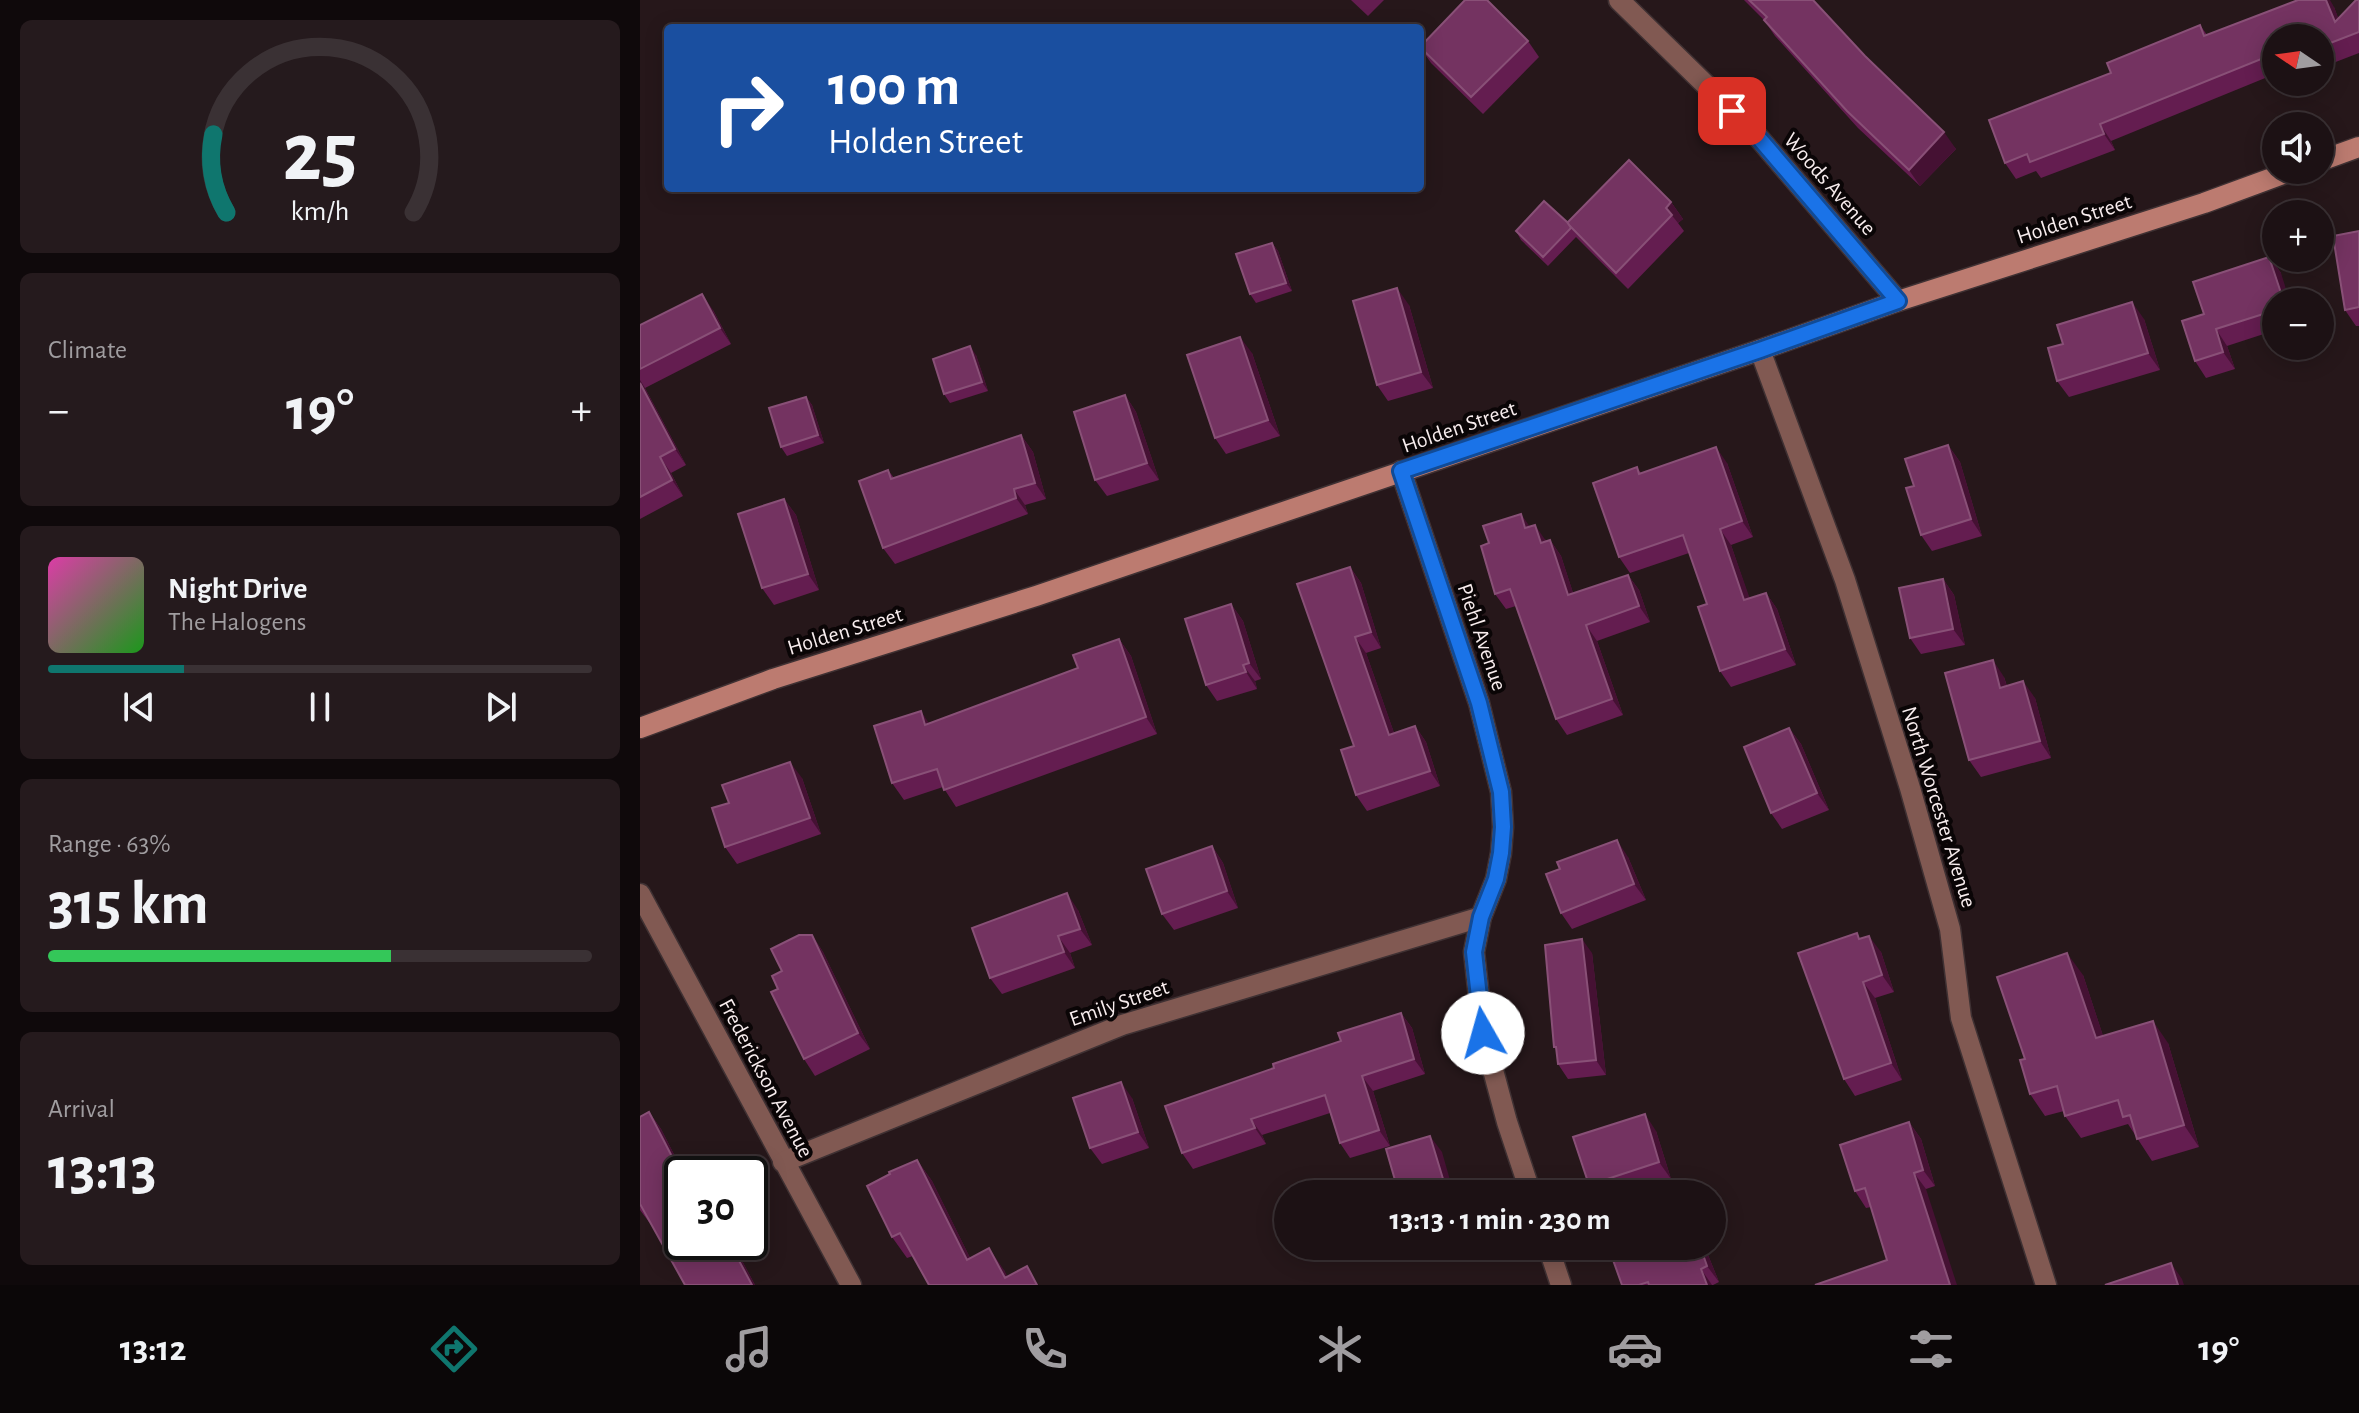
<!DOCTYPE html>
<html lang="en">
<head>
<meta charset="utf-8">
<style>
	body { margin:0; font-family:"Alegreya Sans",sans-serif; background:#251a1d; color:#f1f3f6; height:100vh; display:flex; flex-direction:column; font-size:30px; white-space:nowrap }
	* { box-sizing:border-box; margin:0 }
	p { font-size:26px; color:#a09da0 }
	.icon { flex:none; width:44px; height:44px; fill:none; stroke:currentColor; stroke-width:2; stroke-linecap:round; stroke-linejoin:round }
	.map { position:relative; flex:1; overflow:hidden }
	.panel { display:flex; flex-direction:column; gap:20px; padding:20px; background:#0f090b; width:640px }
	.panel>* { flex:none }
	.guide { position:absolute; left:24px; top:24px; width:760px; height:168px; border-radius:8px; box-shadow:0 4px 20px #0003,0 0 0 2px #3a3134; background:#1a4fa0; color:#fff; overflow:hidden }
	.needle { width:52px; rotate:283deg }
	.buttons { position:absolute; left:1622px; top:24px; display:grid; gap:16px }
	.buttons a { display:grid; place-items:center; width:72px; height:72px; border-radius:50%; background:#1c1114; box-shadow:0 4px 20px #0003,0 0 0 2px #3a3134; font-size:40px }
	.speed { position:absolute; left:24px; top:1156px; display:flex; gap:16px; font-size:40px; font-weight:700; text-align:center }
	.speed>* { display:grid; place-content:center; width:104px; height:104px; border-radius:50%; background:#1c1114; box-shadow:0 4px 20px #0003,0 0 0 2px #3a3134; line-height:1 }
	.speed .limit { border:4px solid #111; border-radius:12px; background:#fff; color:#111 }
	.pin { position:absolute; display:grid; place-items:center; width:68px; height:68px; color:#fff; margin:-34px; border-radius:16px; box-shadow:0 4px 12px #0006 }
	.me { position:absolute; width:88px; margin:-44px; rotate:353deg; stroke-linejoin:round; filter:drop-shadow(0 0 6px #0008) }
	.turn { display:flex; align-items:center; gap:28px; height:168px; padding:0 32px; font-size:36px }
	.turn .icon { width:104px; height:104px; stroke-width:2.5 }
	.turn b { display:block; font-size:56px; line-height:68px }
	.big { font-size:60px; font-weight:600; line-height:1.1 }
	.panel .widget { flex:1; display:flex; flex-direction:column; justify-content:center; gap:12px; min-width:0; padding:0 28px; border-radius:12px; background:#251a1d }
	.panel .dial { align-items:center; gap:0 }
	.dial svg { height:208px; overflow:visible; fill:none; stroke:#3a3134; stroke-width:7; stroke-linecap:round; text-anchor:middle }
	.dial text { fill:#f1f3f6; stroke:none }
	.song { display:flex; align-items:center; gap:24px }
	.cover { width:96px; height:96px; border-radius:12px; background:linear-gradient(135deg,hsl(320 70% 55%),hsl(120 70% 35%)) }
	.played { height:8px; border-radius:4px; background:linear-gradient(90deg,#0f766e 25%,#3a3134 25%) }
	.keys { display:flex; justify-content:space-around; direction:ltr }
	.heat { display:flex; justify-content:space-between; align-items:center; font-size:44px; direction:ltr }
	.charge { height:12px; border-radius:6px; background:linear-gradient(90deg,#34c759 63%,#3a3134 0) }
	.trip { position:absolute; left:634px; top:1180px; width:452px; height:80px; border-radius:40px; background:#1c1114; box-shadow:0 4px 20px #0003,0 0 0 2px #3a3134; font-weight:600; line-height:80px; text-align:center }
	.dock { display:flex; height:128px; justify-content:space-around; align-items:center; background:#0b0708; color:#a09da0 }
	.dock .icon { width:56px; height:56px }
	.dock .selected { color:#0f766e }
	.dock b { font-size:36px; color:#f1f3f6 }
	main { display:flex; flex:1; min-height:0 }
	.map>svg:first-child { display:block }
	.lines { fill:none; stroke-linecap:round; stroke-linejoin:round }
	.minor-casing { stroke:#3f3133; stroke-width:23 }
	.secondary-casing { stroke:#3f3133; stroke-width:23 }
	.minor { stroke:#815952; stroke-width:20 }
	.secondary { stroke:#bc7b70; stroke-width:20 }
	.wall { fill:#641d50 }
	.shaded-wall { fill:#451133 }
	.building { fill:#743361; stroke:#895077; stroke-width:2 }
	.route-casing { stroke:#114b97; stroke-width:20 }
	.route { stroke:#1a73e8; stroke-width:14 }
	.labels { text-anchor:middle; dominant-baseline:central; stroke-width:8; stroke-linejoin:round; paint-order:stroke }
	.street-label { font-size:22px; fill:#f8edee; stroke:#0a0506 }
</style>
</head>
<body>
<main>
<section class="panel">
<div class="widget dial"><svg viewBox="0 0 100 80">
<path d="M14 69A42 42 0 1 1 86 69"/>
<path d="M14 69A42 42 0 0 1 9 39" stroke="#0f766e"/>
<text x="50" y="56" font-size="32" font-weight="700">25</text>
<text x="50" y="72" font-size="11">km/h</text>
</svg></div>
<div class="widget"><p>Climate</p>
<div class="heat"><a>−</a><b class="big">19°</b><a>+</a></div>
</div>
<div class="widget">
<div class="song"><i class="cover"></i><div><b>Night Drive</b><p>The Halogens</p></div></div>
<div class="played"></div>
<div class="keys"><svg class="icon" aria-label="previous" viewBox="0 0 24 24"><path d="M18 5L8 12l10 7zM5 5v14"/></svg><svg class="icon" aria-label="pause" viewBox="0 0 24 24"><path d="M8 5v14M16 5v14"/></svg><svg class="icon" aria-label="next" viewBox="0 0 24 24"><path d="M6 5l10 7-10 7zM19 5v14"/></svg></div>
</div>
<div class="widget"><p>Range · 63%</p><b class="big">315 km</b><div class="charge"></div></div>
<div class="widget"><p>Arrival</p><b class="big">13:13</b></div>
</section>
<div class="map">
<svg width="1719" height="1285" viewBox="0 0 1719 1285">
	<rect width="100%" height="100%" fill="#26171a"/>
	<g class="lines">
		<g class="minor-casing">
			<g id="minor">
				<path d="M 979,0 L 1113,131 L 1258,301"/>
				<path d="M 1120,350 L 1205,580 L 1270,788 L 1310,929 L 1321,1018 L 1406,1285"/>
				<path d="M 761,471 L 839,703 L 861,792 L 863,827 L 861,853 L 856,879 L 841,917 L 834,952 L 843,1033 L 867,1122 L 891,1194"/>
				<path d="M 0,894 L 211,1285"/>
				<path d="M 143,1162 L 482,1025 L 841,917"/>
				<path d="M 908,1246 L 921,1285"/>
			</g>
		</g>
		<g class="secondary-casing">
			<g id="secondary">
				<path d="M 1680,161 L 1719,147"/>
				<path d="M 0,728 L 133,679 L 396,596 L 1120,350 L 1258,301 L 1564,203 L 1654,170"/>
			</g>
		</g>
		<use href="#minor" class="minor"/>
		<use href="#secondary" class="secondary"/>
	</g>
	<g class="wall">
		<path d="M 711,0 L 744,0 L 728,16 Z"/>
		<path d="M 1104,0 L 1173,0 L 1225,56 L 1316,149 L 1280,186 L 1218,128 L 1135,36 L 1124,20 Z"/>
		<path d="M 1719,0 L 1719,53 L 1680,68 L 1680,38 L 1636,38 L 1636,75 L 1635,74 L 1471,141 L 1475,150 L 1401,178 L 1396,171 L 1376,179 L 1365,163 L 1471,73 L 1560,25 L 1567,35 L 1694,7 L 1698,18 Z"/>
		<path d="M 888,41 L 899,57 L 843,114 L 791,63 L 780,47 Z"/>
		<path d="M 1031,202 L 1043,219 L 1038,223 L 1044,231 L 988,289 L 936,237 L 908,266 L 881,240 L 876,231 Z"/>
		<path d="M 1719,231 L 1719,326 L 1716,326 L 1705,310 Z"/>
		<path d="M 632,243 L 638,251 L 652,291 L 616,303 L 610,294 Z"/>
		<path d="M 1629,257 L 1641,273 L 1636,302 L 1636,330 L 1587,346 L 1595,369 L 1566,378 L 1555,361 L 1564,314 Z"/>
		<path d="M 769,305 L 793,388 L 748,401 L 737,385 Z"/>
		<path d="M 73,310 L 91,344 L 5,388 L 46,465 L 31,473 L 43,496 L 0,519 L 0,325 Z"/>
		<path d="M 1504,319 L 1520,370 L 1429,397 L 1417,381 Z"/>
		<path d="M 612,353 L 640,436 L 586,454 L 575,438 Z"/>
		<path d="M 336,355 L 348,391 L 310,403 L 304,394 Z"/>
		<path d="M 485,395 L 496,412 L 519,480 L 467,496 L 455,480 Z"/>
		<path d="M 166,397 L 172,405 L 184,443 L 147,456 L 141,447 Z"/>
		<path d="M 381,435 L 393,452 L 406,499 L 385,505 L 388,514 L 255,564 L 243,548 L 248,470 L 254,478 Z"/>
		<path d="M 1308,445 L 1320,462 L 1342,536 L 1292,551 L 1281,535 Z"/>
		<path d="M 1087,463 L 1113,537 L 1091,545 L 1109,598 L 1126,593 L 1137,609 L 1156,665 L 1091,687 L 1080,671 L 1067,604 L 1049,553 L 990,573 L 979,557 L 997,467 L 1001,473 Z"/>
		<path d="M 144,499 L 156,515 L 179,590 L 134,605 L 122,588 Z"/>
		<path d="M 881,514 L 889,527 L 907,541 L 910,540 L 921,556 L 933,593 L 988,575 L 999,590 L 1010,622 L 957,641 L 983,715 L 927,735 L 916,719 L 876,606 L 866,609 L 855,594 L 849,543 Z"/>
		<path d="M 710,567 L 721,583 L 741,648 L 726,653 L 754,733 L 775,726 L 786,742 L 800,786 L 727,811 L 716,795 Z"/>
		<path d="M 1303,579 L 1314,595 L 1325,645 L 1281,654 L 1270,638 Z"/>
		<path d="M 591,604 L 603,621 L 621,679 L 615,681 L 617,689 L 577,701 L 566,685 Z"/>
		<path d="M 479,639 L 491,656 L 517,734 L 316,807 L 303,787 L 264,800 L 252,783 L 289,723 L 438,668 Z"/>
		<path d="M 1364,677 L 1367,686 L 1395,698 L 1411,758 L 1341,777 L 1329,760 Z"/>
		<path d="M 1149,728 L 1161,744 L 1189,810 L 1142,829 L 1131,813 Z"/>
		<path d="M 162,778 L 181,834 L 97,864 L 85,847 Z"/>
		<path d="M 572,846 L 583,863 L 598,908 L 534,930 L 522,914 Z"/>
		<path d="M 988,857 L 1006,900 L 932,929 L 921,913 Z"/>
		<path d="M 438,910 L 452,945 L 430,953 L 435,968 L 362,994 L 350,978 Z"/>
		<path d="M 172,935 L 183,952 L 230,1049 L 175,1076 L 164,1059 L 138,989 L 142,971 Z"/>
		<path d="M 1221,939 L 1241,952 L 1254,992 L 1235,998 L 1262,1080 L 1215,1096 L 1204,1079 Z"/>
		<path d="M 952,953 L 966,1075 L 928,1079 L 918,1064 L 917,1051 L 914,1047 Z"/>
		<path d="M 1443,975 L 1463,1036 L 1528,1043 L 1559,1147 L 1512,1161 L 1488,1124 L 1441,1138 L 1425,1116 L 1424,1111 L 1405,1116 L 1390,1094 L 1385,1059 Z"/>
		<path d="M 761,1013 L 772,1028 L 785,1074 L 733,1091 L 750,1146 L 710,1158 L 700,1143 L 690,1113 L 622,1135 L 626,1144 L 553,1169 L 542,1153 L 634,1068 L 701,1041 Z"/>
		<path d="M 492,1098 L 509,1148 L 462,1164 L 450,1148 Z"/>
		<path d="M 9,1112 L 21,1129 L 44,1174 L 42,1174 L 42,1242 L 92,1242 L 115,1285 L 45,1285 L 10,1221 L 9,1222 L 0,1210 L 0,1117 Z"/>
		<path d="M 1269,1122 L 1281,1139 L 1295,1186 L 1286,1189 L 1247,1260 L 1231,1207 L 1226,1208 L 1215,1191 Z"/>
		<path d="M 1016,1131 L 1031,1179 L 983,1194 L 955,1194 L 949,1185 Z"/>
		<path d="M 277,1160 L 292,1181 L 330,1258 L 364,1270 L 367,1277 L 400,1285 L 273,1256 L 267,1258 L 252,1237 Z"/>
		<path d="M 968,1246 L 1062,1246 L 1068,1255 L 1079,1282 L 1073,1285 L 982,1285 Z"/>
	</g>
	<g class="shaded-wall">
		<path d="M 1686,0 L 1690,0 L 1694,7 L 1706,38 L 1695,22 Z"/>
		<path d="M 1460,124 L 1471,141 L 1475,150 L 1464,134 Z"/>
		<path d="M 1304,132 L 1316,149 L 1280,186 L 1269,170 Z"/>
		<path d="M 1031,202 L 1043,219 L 1038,223 L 1026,208 Z"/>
		<path d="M 632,243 L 638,251 L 652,291 L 646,283 Z"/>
		<path d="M 1629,257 L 1641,273 L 1650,302 L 1644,302 Z"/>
		<path d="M 757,288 L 769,305 L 793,388 L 781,372 Z"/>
		<path d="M 62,294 L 73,310 L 91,344 L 80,328 Z"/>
		<path d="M 1492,302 L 1504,319 L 1520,370 L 1508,353 Z"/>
		<path d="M 1576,329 L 1587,346 L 1595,369 L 1583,352 Z"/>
		<path d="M 600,337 L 612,353 L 640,436 L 628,420 Z"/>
		<path d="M 330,346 L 336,355 L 348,391 L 342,382 Z"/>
		<path d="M 0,380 L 5,388 L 46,465 L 35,449 L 0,383 Z"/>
		<path d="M 485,395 L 496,412 L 519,480 L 507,463 Z"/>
		<path d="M 166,397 L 172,405 L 184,443 L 178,435 Z"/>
		<path d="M 381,435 L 393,452 L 406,499 L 395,483 Z"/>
		<path d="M 1308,445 L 1320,462 L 1342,536 L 1331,519 Z"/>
		<path d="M 1076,447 L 1087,463 L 1113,537 L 1102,521 Z"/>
		<path d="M 20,457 L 31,473 L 43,496 L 32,480 Z"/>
		<path d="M 374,489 L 385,505 L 388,514 L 376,498 Z"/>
		<path d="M 144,499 L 156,515 L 179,590 L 168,574 Z"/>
		<path d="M 881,514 L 892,530 L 885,528 Z"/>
		<path d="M 895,525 L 906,541 L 912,559 L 901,543 Z"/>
		<path d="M 1080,529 L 1091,545 L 1116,616 L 1104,600 Z"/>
		<path d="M 910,540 L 921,556 L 939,611 L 928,595 Z"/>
		<path d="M 710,567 L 721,583 L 741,648 L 731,632 Z"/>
		<path d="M 988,575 L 999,590 L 1010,622 L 999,606 Z"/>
		<path d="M 1303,579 L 1314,595 L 1325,645 L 1313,629 Z"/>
		<path d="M 1126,593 L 1137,609 L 1156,665 L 1145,649 Z"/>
		<path d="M 591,604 L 603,621 L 621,679 L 609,663 Z"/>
		<path d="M 946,625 L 957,641 L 983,715 L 972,699 Z"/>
		<path d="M 715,637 L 726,653 L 760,750 L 749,735 Z"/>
		<path d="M 479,639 L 491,656 L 517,734 L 506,717 Z"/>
		<path d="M 1353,660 L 1364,677 L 1372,704 L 1360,688 Z"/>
		<path d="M 603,665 L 615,681 L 617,689 L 606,672 Z"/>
		<path d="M 1383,681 L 1395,698 L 1411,758 L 1400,741 Z"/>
		<path d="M 281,711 L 292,728 L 285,725 Z"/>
		<path d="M 775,726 L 786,742 L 800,786 L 790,771 Z"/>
		<path d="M 1149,728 L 1161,744 L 1189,810 L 1177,793 Z"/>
		<path d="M 150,762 L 162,778 L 181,834 L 170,818 Z"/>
		<path d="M 977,840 L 988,857 L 1006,900 L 994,884 Z"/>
		<path d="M 572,846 L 583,863 L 598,908 L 587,891 Z"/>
		<path d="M 427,893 L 438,910 L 452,945 L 440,929 Z"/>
		<path d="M 172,935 L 183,952 L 230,1049 L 218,1033 Z"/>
		<path d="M 418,936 L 430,953 L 435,968 L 424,952 Z"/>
		<path d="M 1229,936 L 1241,952 L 1254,992 L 1242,975 Z"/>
		<path d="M 942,939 L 952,953 L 966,1075 L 956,1060 Z"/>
		<path d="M 1427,953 L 1443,975 L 1471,1060 L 1456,1038 Z"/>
		<path d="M 1223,982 L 1235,998 L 1262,1080 L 1251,1063 Z"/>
		<path d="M 761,1013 L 772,1028 L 785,1074 L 774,1059 Z"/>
		<path d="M 1513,1021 L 1528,1043 L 1559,1147 L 1544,1125 Z"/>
		<path d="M 722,1076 L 733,1091 L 750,1146 L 739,1130 Z"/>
		<path d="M 481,1082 L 492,1098 L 509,1148 L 498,1132 Z"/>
		<path d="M 9,1112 L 21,1129 L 44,1174 L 42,1174 L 42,1176 Z"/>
		<path d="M 1005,1114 L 1016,1131 L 1031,1179 L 1019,1162 Z"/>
		<path d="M 611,1119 L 622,1135 L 626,1144 L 615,1128 Z"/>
		<path d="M 1269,1122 L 1281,1139 L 1295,1186 L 1283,1170 Z"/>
		<path d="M 790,1136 L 802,1152 L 814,1194 L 809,1194 L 807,1192 Z"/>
		<path d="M 277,1160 L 292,1181 L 342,1282 L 327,1260 Z"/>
		<path d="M 1274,1173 L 1286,1189 L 1317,1285 L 1310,1285 Z"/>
		<path d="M 89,1242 L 92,1242 L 115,1285 L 112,1285 Z"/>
		<path d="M 1060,1246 L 1062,1246 L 1068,1255 L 1079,1282 L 1067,1266 Z"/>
		<path d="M 349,1248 L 364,1270 L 372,1285 L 365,1278 Z"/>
		<path d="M 1531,1263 L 1542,1279 L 1544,1285 L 1538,1285 Z"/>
		<path d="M 1061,1269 L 1072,1285 L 1067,1285 Z"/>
	</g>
	<g class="building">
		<path d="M 825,0 L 847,0 L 888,41 L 831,97 L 780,47 Z"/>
		<path d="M 1109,0 L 1173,0 L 1225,56 L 1304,132 L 1269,170 L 1207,111 L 1124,20 L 1127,17 Z"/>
		<path d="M 1658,0 L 1686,0 L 1695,22 L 1716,0 L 1719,0 L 1719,32 L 1680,47 L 1680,38 L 1636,38 L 1636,65 L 1630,67 L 1626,57 L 1460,124 L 1464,134 L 1390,162 L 1387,154 L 1365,163 L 1349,120 L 1471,73 L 1467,63 L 1560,25 L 1564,36 Z"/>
		<path d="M 989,160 L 1031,202 L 1026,208 L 1032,215 L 976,273 L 927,223 Z"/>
		<path d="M 904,201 L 927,222 L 931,228 L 903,257 L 876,231 Z"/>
		<path d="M 1719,231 L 1719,307 L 1705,310 L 1693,236 Z"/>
		<path d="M 632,243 L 646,283 L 610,294 L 596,254 Z"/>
		<path d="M 1629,257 L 1644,302 L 1636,302 L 1636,310 L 1576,329 L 1583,352 L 1555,361 L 1542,321 L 1564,314 L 1553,282 Z"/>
		<path d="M 757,288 L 781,372 L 737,385 L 713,301 Z"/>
		<path d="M 62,294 L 80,328 L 0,369 L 0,325 Z"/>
		<path d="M 1492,302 L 1508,353 L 1417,381 L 1408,348 L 1423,344 L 1417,325 Z"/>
		<path d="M 600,337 L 628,420 L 575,438 L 547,355 Z"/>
		<path d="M 330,346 L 342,382 L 304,394 L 293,359 Z"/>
		<path d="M 0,383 L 35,449 L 20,457 L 32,480 L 0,497 Z"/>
		<path d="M 485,395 L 507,463 L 455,480 L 434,412 Z"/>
		<path d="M 166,397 L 178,435 L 141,447 L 129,408 Z"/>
		<path d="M 381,435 L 395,483 L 374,489 L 376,498 L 243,548 L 219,481 L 248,470 L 251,479 Z"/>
		<path d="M 1308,445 L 1331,519 L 1281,535 L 1266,488 L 1274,486 L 1265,459 Z"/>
		<path d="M 1076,447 L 1102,521 L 1080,529 L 1104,600 L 1126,593 L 1145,649 L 1080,671 L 1058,607 L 1067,604 L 1043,535 L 979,557 L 953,483 L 997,467 L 999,474 Z"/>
		<path d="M 144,499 L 168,574 L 122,588 L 98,514 Z"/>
		<path d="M 881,514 L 885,528 L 895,525 L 901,543 L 910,540 L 928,595 L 988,575 L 999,606 L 946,625 L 972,699 L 916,719 L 870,589 L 855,594 L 841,546 L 849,543 L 843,526 Z"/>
		<path d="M 710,567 L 731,632 L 715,637 L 749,735 L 775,726 L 790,771 L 716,795 L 701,750 L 714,746 L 657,584 Z"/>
		<path d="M 1303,579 L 1313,629 L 1270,638 L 1259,588 Z"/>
		<path d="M 591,604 L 609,663 L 603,665 L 606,672 L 566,685 L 545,619 Z"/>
		<path d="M 479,639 L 506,717 L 304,790 L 297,769 L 252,783 L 234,726 L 281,711 L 285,725 L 438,668 L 433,655 Z"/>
		<path d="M 1353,660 L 1360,688 L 1383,681 L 1400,741 L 1329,760 L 1305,673 Z"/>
		<path d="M 1149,728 L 1177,793 L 1131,813 L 1104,747 Z"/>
		<path d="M 150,762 L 170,818 L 85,847 L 72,808 L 89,803 L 82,785 Z"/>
		<path d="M 977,840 L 994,884 L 921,913 L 906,874 L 920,869 L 917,862 Z"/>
		<path d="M 572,846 L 587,891 L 522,914 L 506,869 Z"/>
		<path d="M 427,893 L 440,929 L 418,936 L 424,952 L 350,978 L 332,928 Z"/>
		<path d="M 1217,933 L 1219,939 L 1229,936 L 1242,975 L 1223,982 L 1251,1063 L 1204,1079 L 1158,953 Z"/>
		<path d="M 159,935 L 172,935 L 218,1033 L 164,1059 L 131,992 L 138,989 L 132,976 L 142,971 L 131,949 Z"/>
		<path d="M 942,939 L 956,1060 L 918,1064 L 916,1047 L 914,1047 L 905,945 Z"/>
		<path d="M 1427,953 L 1456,1038 L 1513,1021 L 1544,1125 L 1497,1139 L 1490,1115 L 1483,1117 L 1478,1100 L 1425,1116 L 1417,1086 L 1390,1094 L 1380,1060 L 1385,1059 L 1357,977 Z"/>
		<path d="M 761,1013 L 774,1059 L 722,1076 L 739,1130 L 700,1143 L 685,1095 L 611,1119 L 615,1128 L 542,1153 L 525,1106 L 634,1068 L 633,1064 L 701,1041 L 698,1033 Z"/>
		<path d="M 481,1082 L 498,1132 L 450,1148 L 433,1098 Z"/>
		<path d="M 9,1112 L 42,1176 L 42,1242 L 89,1242 L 112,1285 L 45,1285 L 0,1204 L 0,1117 Z"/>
		<path d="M 1005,1114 L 1019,1162 L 949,1185 L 933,1137 Z"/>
		<path d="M 1269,1122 L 1283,1170 L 1274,1173 L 1310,1285 L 1175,1285 L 1247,1260 L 1225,1188 L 1215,1191 L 1200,1145 Z"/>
		<path d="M 790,1136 L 807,1192 L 801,1194 L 759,1194 L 746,1149 Z"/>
		<path d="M 277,1160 L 327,1260 L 349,1248 L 365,1278 L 387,1266 L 397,1285 L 289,1285 L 260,1233 L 252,1237 L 227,1186 L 250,1174 L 249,1172 Z"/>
		<path d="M 968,1246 L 1060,1246 L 1067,1266 L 1061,1269 L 1067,1285 L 1009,1285 L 1008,1282 L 999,1285 L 982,1285 Z"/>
		<path d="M 1531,1263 L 1538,1285 L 1465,1285 Z"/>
	</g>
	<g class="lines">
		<g class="route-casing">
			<path id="route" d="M 843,1033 L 834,952 L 841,917 L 856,879 L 861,853 L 863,827 L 861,792 L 839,703 L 761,471 L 1120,350 L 1258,301 L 1113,131 L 1092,111"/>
		</g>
		<use href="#route" class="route"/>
	</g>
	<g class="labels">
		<g class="street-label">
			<text transform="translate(1190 184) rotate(49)">Woods Avenue</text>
			<text transform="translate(1434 219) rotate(-18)">Holden Street</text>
			<text transform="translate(819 427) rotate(-19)">Holden Street</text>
			<text transform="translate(205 631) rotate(-17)">Holden Street</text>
			<text transform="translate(842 637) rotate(71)">Piehl Avenue</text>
			<text transform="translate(1299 807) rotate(73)">North Worcester Avenue</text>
			<text transform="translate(479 1003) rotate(-19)">Emily Street</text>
			<text transform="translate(126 1078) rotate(62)">Frederickson Avenue</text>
		</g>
	</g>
</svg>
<div class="buttons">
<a><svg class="needle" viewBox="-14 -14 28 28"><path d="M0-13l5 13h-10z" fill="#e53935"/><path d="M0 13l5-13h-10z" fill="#a09da0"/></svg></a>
<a><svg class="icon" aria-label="sound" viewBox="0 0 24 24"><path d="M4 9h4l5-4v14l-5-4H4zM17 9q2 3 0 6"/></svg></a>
<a>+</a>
<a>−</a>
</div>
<div class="speed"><div class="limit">30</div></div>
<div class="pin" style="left:1092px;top:111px;background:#d93025"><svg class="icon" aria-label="arrive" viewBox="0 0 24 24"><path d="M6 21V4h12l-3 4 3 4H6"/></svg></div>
<svg class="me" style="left:843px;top:1033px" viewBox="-20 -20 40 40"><circle r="19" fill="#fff"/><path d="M0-13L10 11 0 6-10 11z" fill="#1a73e8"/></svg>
<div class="trip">13:13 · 1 min · 230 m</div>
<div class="guide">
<div class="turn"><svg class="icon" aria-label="right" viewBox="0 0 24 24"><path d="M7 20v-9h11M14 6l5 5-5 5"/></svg><div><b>100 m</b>Holden Street</div></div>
</div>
</div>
</main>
<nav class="dock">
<b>13:12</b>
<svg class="icon selected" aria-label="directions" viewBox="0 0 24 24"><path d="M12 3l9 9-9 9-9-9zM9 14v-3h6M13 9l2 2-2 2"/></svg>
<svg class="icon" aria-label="music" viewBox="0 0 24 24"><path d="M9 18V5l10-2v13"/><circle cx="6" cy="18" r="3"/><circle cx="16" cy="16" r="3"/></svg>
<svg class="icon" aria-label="phone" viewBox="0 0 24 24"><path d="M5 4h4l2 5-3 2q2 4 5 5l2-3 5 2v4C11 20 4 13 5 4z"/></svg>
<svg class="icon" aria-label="climate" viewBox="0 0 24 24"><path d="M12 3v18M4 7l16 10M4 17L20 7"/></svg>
<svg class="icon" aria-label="car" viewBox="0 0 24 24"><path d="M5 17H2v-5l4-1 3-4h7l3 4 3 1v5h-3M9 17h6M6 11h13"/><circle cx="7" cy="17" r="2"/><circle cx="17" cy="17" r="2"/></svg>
<svg class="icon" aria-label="filters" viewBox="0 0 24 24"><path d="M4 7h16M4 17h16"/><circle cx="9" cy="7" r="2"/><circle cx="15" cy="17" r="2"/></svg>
<b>19°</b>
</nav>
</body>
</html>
